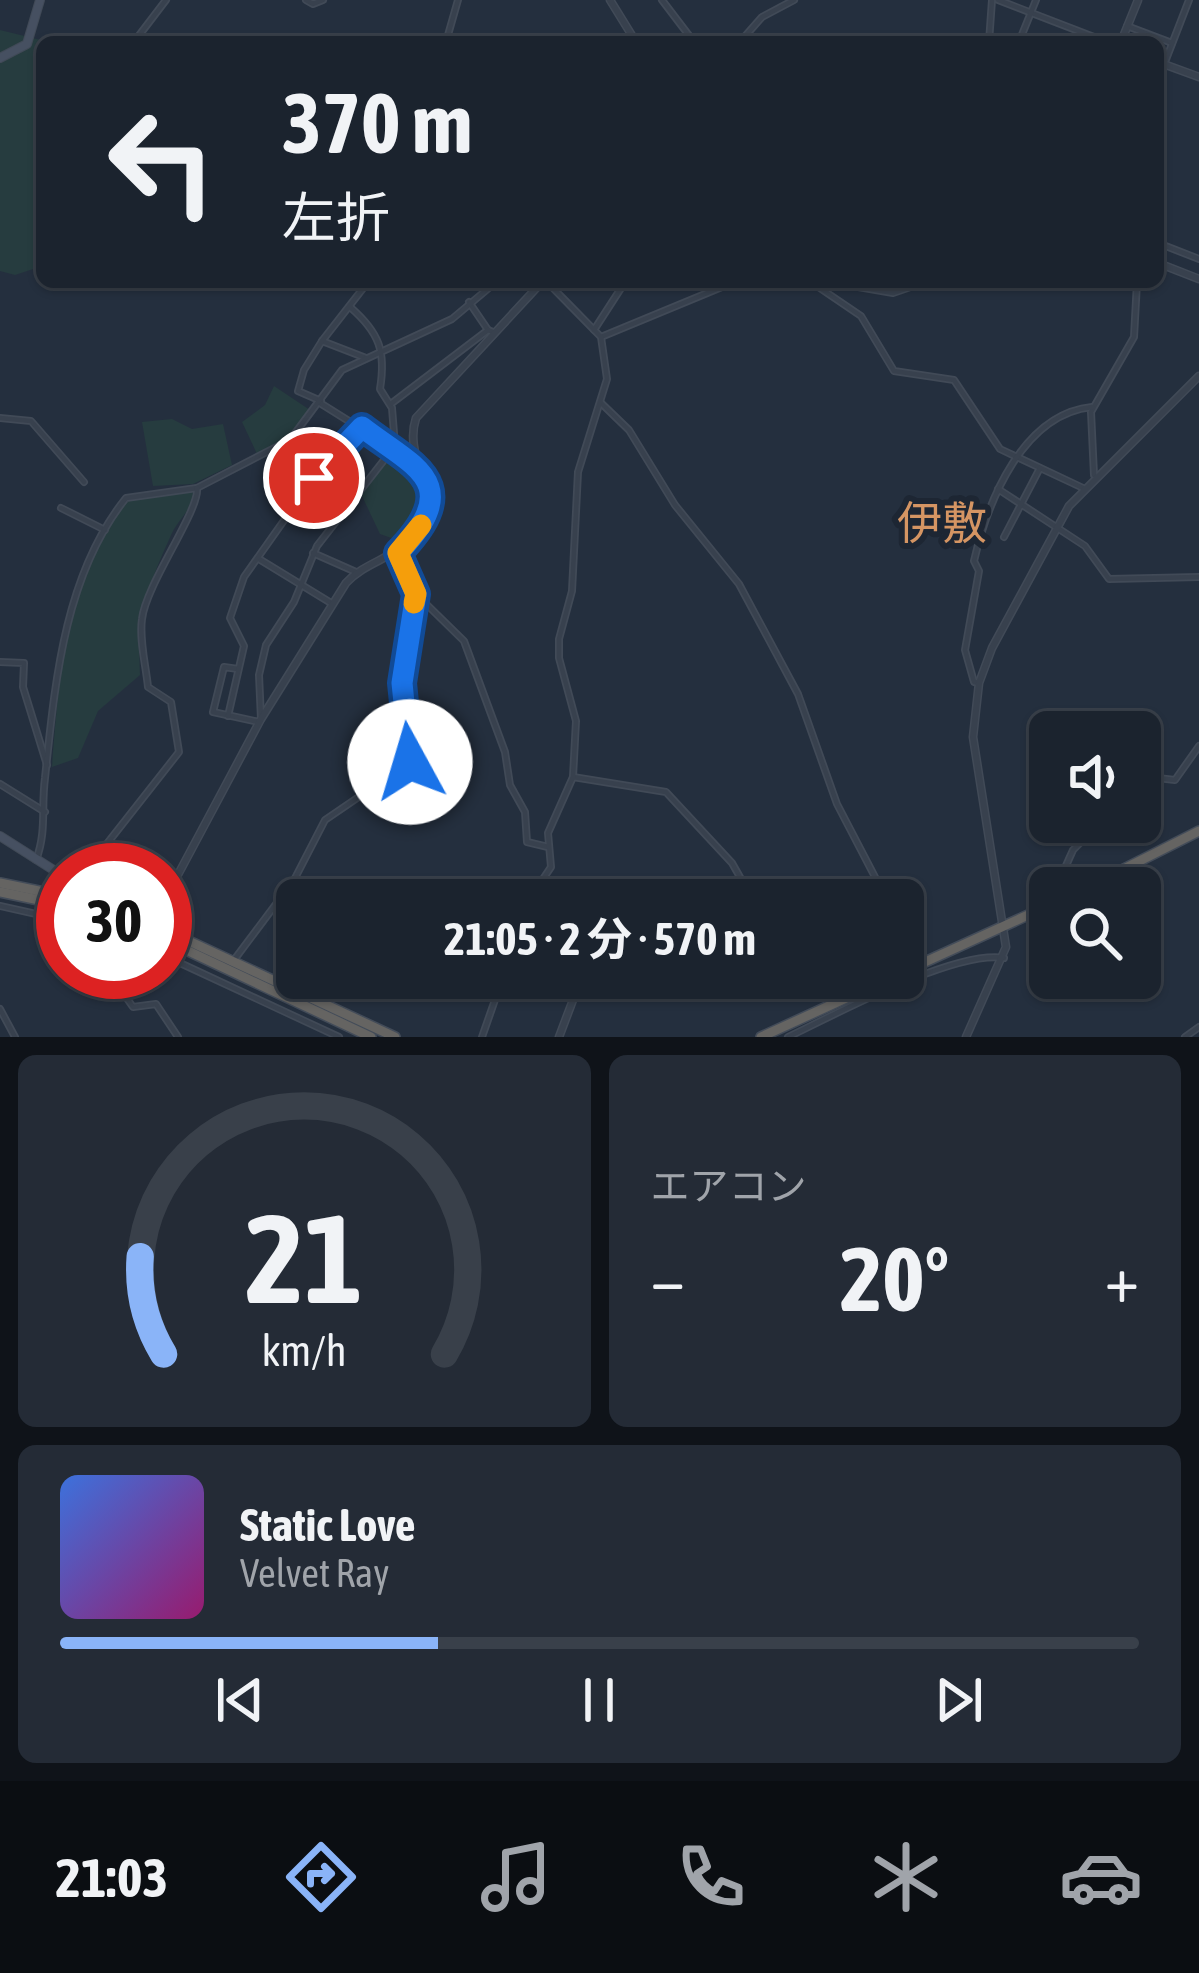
<!DOCTYPE html>
<html lang="ja">
<head>
<meta charset="utf-8">
<style>
	body { margin:0; font-family:"Asap Condensed","Noto Sans JP",sans-serif; background:#242b36; color:#f1f3f6; height:100vh; display:flex; flex-direction:column; font-size:45px; white-space:nowrap }
	* { box-sizing:border-box; margin:0 }
	p { font-size:39px; color:#a0a4aa }
	.icon { flex:none; width:66px; height:66px; fill:none; stroke:currentColor; stroke-width:2; stroke-linecap:round; stroke-linejoin:round }
	.map { position:relative; height:1037px; overflow:hidden }
	.sheet { display:flex; flex-direction:column; gap:18px; padding:18px; background:#0f1319; flex:1 }
	.sheet>* { flex:none }
	.hud { position:absolute; left:36px; top:36px; width:1128px; height:252px; border-radius:18px; box-shadow:0 3px 9px #0004,0 0 0 3px #39404a; background:#1b232e; color:#f1f3f6; overflow:hidden }
	.tools { position:absolute; left:1029px; top:711px; display:grid; gap:24px }
	.tools a { display:grid; place-items:center; width:132px; height:132px; border-radius:18px; background:#1b232e; box-shadow:0 3px 9px #0004,0 0 0 3px #39404a; font-size:60px }
	.speed { position:absolute; left:36px; top:843px; display:flex; gap:24px; font-size:60px; font-weight:700; text-align:center }
	.speed>* { display:grid; place-content:center; width:156px; height:156px; border-radius:50%; background:#1b232e; box-shadow:0 3px 9px #0004,0 0 0 3px #39404a; line-height:1 }
	.speed .limit { border:18px solid #d22; background:#fff; color:#111 }
	.pin { position:absolute; display:grid; place-items:center; width:102px; height:102px; color:#fff; margin:-51px; border:6px solid #fff; border-radius:50%; box-shadow:0 3px 12px #0007 }
	.me { position:absolute; width:132px; margin:-66px; rotate:354deg; stroke-linejoin:round; filter:drop-shadow(0 0 9px #0008) }
	.turn { display:flex; align-items:center; gap:42px; height:252px; padding:0 48px; font-size:54px }
	.turn .icon { width:156px; height:156px; stroke-width:2.5 }
	.turn b { display:block; font-size:84px; line-height:102px }
	.big { font-size:90px; font-weight:700; line-height:1.1 }
	.sheet .card { flex:1; display:flex; flex-direction:column; justify-content:center; gap:18px; min-width:0; padding:0 42px; border-radius:18px; background:#242b36 }
	.sheet .dial { align-items:center; gap:0 }
	.dial svg { height:312px; overflow:visible; fill:none; stroke:#39404a; stroke-width:7; stroke-linecap:round; text-anchor:middle }
	.dial text { fill:#f1f3f6; stroke:none }
	.song { display:flex; align-items:center; gap:36px }
	.cover { width:144px; height:144px; border-radius:18px; background:linear-gradient(135deg,hsl(220 70% 55%),hsl(320 70% 35%)) }
	.played { height:12px; border-radius:6px; background:linear-gradient(90deg,#8ab4f8 35%,#39404a 35%) }
	.keys { display:flex; justify-content:space-around; direction:ltr }
	.heat { display:flex; justify-content:space-between; align-items:center; font-size:66px; direction:ltr }
	.sheet .tiles { flex:1; display:grid; gap:18px; grid-template-columns:1fr 1fr }
	.card:last-child { grid-column:span 2 }
	.trip { position:absolute; left:276px; top:879px; width:648px; height:120px; border-radius:18px; background:#1b232e; box-shadow:0 3px 9px #0004,0 0 0 3px #39404a; font-weight:700; line-height:120px; text-align:center }
	.menu { display:flex; height:192px; justify-content:space-around; align-items:center; background:#0b0e12; color:#a0a4aa }
	.menu .icon { width:84px; height:84px }
	.menu .on { color:#8ab4f8 }
	.menu b { font-size:54px; color:#f1f3f6 }
	.map>svg:first-child { display:block }
	.green { fill:#263c3f }
	.lines { fill:none; stroke-linecap:round; stroke-linejoin:round }
	.minor-casing { stroke:#414a57; stroke-width:8 }
	.tertiary-casing { stroke:#414a57; stroke-width:9 }
	.secondary-casing { stroke:#414a57; stroke-width:10 }
	.trunk-casing { stroke:#434c59; stroke-width:12 }
	.minor { stroke:#38414e; stroke-width:4.5 }
	.tertiary { stroke:#38414e; stroke-width:6 }
	.secondary { stroke:#465061; stroke-width:8 }
	.trunk { stroke:#656462; stroke-width:9 }
	.route-casing { stroke:#114b97; stroke-width:30 }
	.route { stroke:#1a73e8; stroke-width:21 }
	.slow { stroke:#f59e0b; stroke-width:21 }
	.labels { text-anchor:middle; dominant-baseline:central; stroke-width:12; stroke-linejoin:round; paint-order:stroke }
	.quarter-label { font-size:45px; fill:#d59563; stroke:#1d2633 }
</style>
</head>
<body>
<div class="map">
<svg width="1199" height="1037" viewBox="0 0 1199 1037">
	<rect width="100%" height="100%" fill="#242f3e"/>
	<g class="green">
		<path d="M 0,30 L 49,42 L 42,42 L 42,266 L 15,275 L 0,271 Z"/>
		<path d="M 274,386 L 310,410 L 290,435 L 257,454 L 242,422 L 265,405 Z"/>
		<path d="M 172,419 L 192,429 L 223,424 L 232,465 L 193,484 L 153,486 L 142,422 Z"/>
		<path d="M 394,451 L 419,475 L 425,504 L 394,539 L 380,534 L 362,496 L 375,469 Z"/>
		<path d="M 193,491 C 193,510 180,517 172,533 C 147,588 137,615 140,675 L 98,711 L 78,758 L 52,767 C 59,679 66,569 128,499 Z"/>
	</g>
	<g class="lines">
		<g class="minor-casing">
			<g id="minor">
				<path d="M 306,0 L 313,4 L 323,0"/>
				<path d="M 662,0 L 694,42"/>
				<path d="M 998,0 L 1107,42"/>
				<path d="M 1127,26 L 1172,43"/>
				<path d="M 134,42 L 166,0"/>
				<path d="M 446,42 L 458,0"/>
				<path d="M 740,42 L 762,17 L 794,0"/>
				<path d="M 989,42 L 992,0"/>
				<path d="M 1019,42 L 1036,0"/>
				<path d="M 1165,62 L 1189,0"/>
				<path d="M 1158,243 L 1199,259"/>
				<path d="M 811,282 L 861,316 L 894,371 L 954,380 L 1000,449 L 1083,488"/>
				<path d="M 829,282 L 893,293 L 925,282"/>
				<path d="M 469,302 L 488,330"/>
				<path d="M 350,307 C 380,333 386,352 380,389 L 392,408 L 395,446"/>
				<path d="M 594,330 L 625,282"/>
				<path d="M 601,337 L 734,282"/>
				<path d="M 322,341 L 366,358"/>
				<path d="M 321,401 L 298,391 L 304,370 L 322,341 L 368,282"/>
				<path d="M 320,403 L 419,465"/>
				<path d="M 392,403 L 488,330 L 493,332"/>
				<path d="M 601,403 L 629,430 L 675,505 L 739,584 L 798,694 L 837,804 L 887,900"/>
				<path d="M 0,418 L 31,421 L 84,482"/>
				<path d="M 1094,475 L 1091,412 L 1134,337 L 1137,282"/>
				<path d="M 998,489 L 1085,546 L 1109,579 L 1199,577"/>
				<path d="M 61,508 L 105,530"/>
				<path d="M 1004,537 L 1040,468"/>
				<path d="M 313,553 L 356,572"/>
				<path d="M 398,553 L 416,594 L 464,641 L 505,752 L 510,785 L 525,812 L 527,842 L 548,847"/>
				<path d="M 259,559 L 331,603"/>
				<path d="M 0,662 L 24,663 L 23,687 L 47,765"/>
				<path d="M 238,669 L 224,667 L 213,712 L 259,722"/>
				<path d="M 979,683 L 974,682 L 965,650 L 979,571 L 974,561 C 988,500 1023,414 1092,407"/>
				<path d="M 228,716 L 244,646 L 230,618 L 244,577 L 314,478 L 362,427"/>
				<path d="M 261,719 L 259,675 L 266,645 L 294,602 L 317,546 L 395,446"/>
				<path d="M 1140,776 L 1175,780 L 1199,746"/>
				<path d="M 573,777 L 666,792 L 732,863 L 753,900"/>
				<path d="M 0,784 L 45,812"/>
				<path d="M 36,860 C 47,831 41,808 45,778 C 55,683 64,575 126,498 L 197,488 L 290,440 L 342,370 L 452,319 L 496,282"/>
				<path d="M 66,870 L 91,864 L 179,752 L 171,702 L 148,687 C 146,666 139,640 142,619 C 146,584 200,510 197,488"/>
				<path d="M 1056,888 L 1073,850 L 1101,822"/>
				<path d="M 529,900 L 551,867 L 548,833 L 573,777 L 576,721 L 559,658 L 559,639 L 572,591 L 578,472 L 607,379 L 601,337 L 547,282"/>
				<path d="M 0,906 L 63,920"/>
				<path d="M 903,940 L 916,966"/>
				<path d="M 165,956 L 339,1037"/>
				<path d="M 234,960 L 294,880 L 325,820 L 410,762 L 402,683 L 416,594"/>
				<path d="M 108,972 L 133,1007 L 156,1004 L 178,1037"/>
				<path d="M 819,978 L 833,1004"/>
				<path d="M 0,1009 L 15,1037"/>
				<path d="M 482,1037 L 496,997 L 530,990 L 535,978"/>
				<path d="M 788,1037 C 836,1014 955,950 1004,958"/>
				<path d="M 1185,1037 L 1199,1027"/>
			</g>
		</g>
		<g class="tertiary-casing">
			<g id="tertiary">
				<path d="M 610,0 L 636,42"/>
				<path d="M 1121,42 L 1138,0"/>
				<path d="M 1158,62 L 1199,77"/>
				<path d="M 1158,263 L 1199,279"/>
				<path d="M 165,899 L 261,719 L 346,583 C 366,561 395,559 414,535 C 446,495 402,460 416,418 L 542,282"/>
				<path d="M 559,1037 L 573,1000"/>
				<path d="M 966,1037 L 1006,947 L 973,737 L 979,683 L 992,648 L 1069,506 L 1199,376"/>
			</g>
		</g>
		<g class="secondary-casing">
			<g id="secondary">
				<path d="M 0,58 L 27,44 L 40,0"/>
				<path d="M 0,836 L 63,876"/>
			</g>
		</g>
		<g class="trunk-casing">
			<g id="trunk">
				<path d="M 0,883 L 63,896"/>
				<path d="M 1086,888 L 1199,831"/>
				<path d="M 0,892 L 63,905"/>
				<path d="M 165,930 L 395,1037"/>
				<path d="M 165,940 L 371,1037"/>
				<path d="M 903,972 L 1050,905"/>
				<path d="M 761,1037 L 890,978"/>
			</g>
		</g>
		<use href="#minor" class="minor"/>
		<use href="#tertiary" class="tertiary"/>
		<use href="#secondary" class="secondary"/>
		<use href="#trunk" class="trunk"/>
	</g>
	<g class="lines">
		<g class="route-casing">
			<path id="route" d="M 314,478 L 362,427 C 412,466 467,482 398,553 L 416,594 L 402,683 L 410,762"/>
		</g>
		<use href="#route" class="route"/>
		<path class="slow" d="M 414,603 L 416,594 L 398,553 L 421,525"/>
	</g>
	<g class="labels">
		<g class="quarter-label">
			<text x="942" y="523">伊敷</text>
		</g>
	</g>
</svg>
<div class="tools">
<a><svg class="icon" aria-label="sound" viewBox="0 0 24 24"><path d="M4 9h4l5-4v14l-5-4H4zM17 9q2 3 0 6"/></svg></a>
<a><svg class="icon" aria-label="search" viewBox="0 0 24 24"><circle cx="10" cy="10" r="6"/><path d="M15 15l6 6"/></svg></a>
</div>
<div class="speed"><div class="limit">30</div></div>
<div class="pin" style="left:314px;top:478px;background:#d93025"><svg class="icon" aria-label="arrive" viewBox="0 0 24 24"><path d="M6 21V4h12l-3 4 3 4H6"/></svg></div>
<svg class="me" style="left:410px;top:762px" viewBox="-20 -20 40 40"><circle r="19" fill="#fff"/><path d="M0-13L10 11 0 6-10 11z" fill="#1a73e8"/></svg>
<div class="trip">21:05 · 2 分 · 570 m</div>
<div class="hud">
<div class="turn"><svg class="icon" aria-label="left" viewBox="0 0 24 24"><path d="M17 20v-9H6M10 6l-5 5 5 5"/></svg><div><b>370 m</b>左折</div></div>
</div>
</div>
<section class="sheet">
<div class="tiles">
<div class="card dial"><svg viewBox="0 0 100 80">
<path d="M14 69A42 42 0 1 1 86 69"/>
<path d="M14 69A42 42 0 0 1 8 44" stroke="#8ab4f8"/>
<text x="50" y="56" font-size="32" font-weight="700">21</text>
<text x="50" y="72" font-size="11">km/h</text>
</svg></div>
<div class="card"><p>エアコン</p>
<div class="heat"><a>−</a><b class="big">20°</b><a>+</a></div>
</div>
<div class="card">
<div class="song"><i class="cover"></i><div><b>Static Love</b><p>Velvet Ray</p></div></div>
<div class="played"></div>
<div class="keys"><svg class="icon" aria-label="previous" viewBox="0 0 24 24"><path d="M18 5L8 12l10 7zM5 5v14"/></svg><svg class="icon" aria-label="pause" viewBox="0 0 24 24"><path d="M8 5v14M16 5v14"/></svg><svg class="icon" aria-label="next" viewBox="0 0 24 24"><path d="M6 5l10 7-10 7zM19 5v14"/></svg></div>
</div>
</div>
</section>
<nav class="menu">
<b>21:03</b>
<svg class="icon on" aria-label="directions" viewBox="0 0 24 24"><path d="M12 3l9 9-9 9-9-9zM9 14v-3h6M13 9l2 2-2 2"/></svg>
<svg class="icon" aria-label="music" viewBox="0 0 24 24"><path d="M9 18V5l10-2v13"/><circle cx="6" cy="18" r="3"/><circle cx="16" cy="16" r="3"/></svg>
<svg class="icon" aria-label="phone" viewBox="0 0 24 24"><path d="M5 4h4l2 5-3 2q2 4 5 5l2-3 5 2v4C11 20 4 13 5 4z"/></svg>
<svg class="icon" aria-label="climate" viewBox="0 0 24 24"><path d="M12 3v18M4 7l16 10M4 17L20 7"/></svg>
<svg class="icon" aria-label="car" viewBox="0 0 24 24"><path d="M5 17H2v-5l4-1 3-4h7l3 4 3 1v5h-3M9 17h6M6 11h13"/><circle cx="7" cy="17" r="2"/><circle cx="17" cy="17" r="2"/></svg>
</nav>
</body>
</html>
